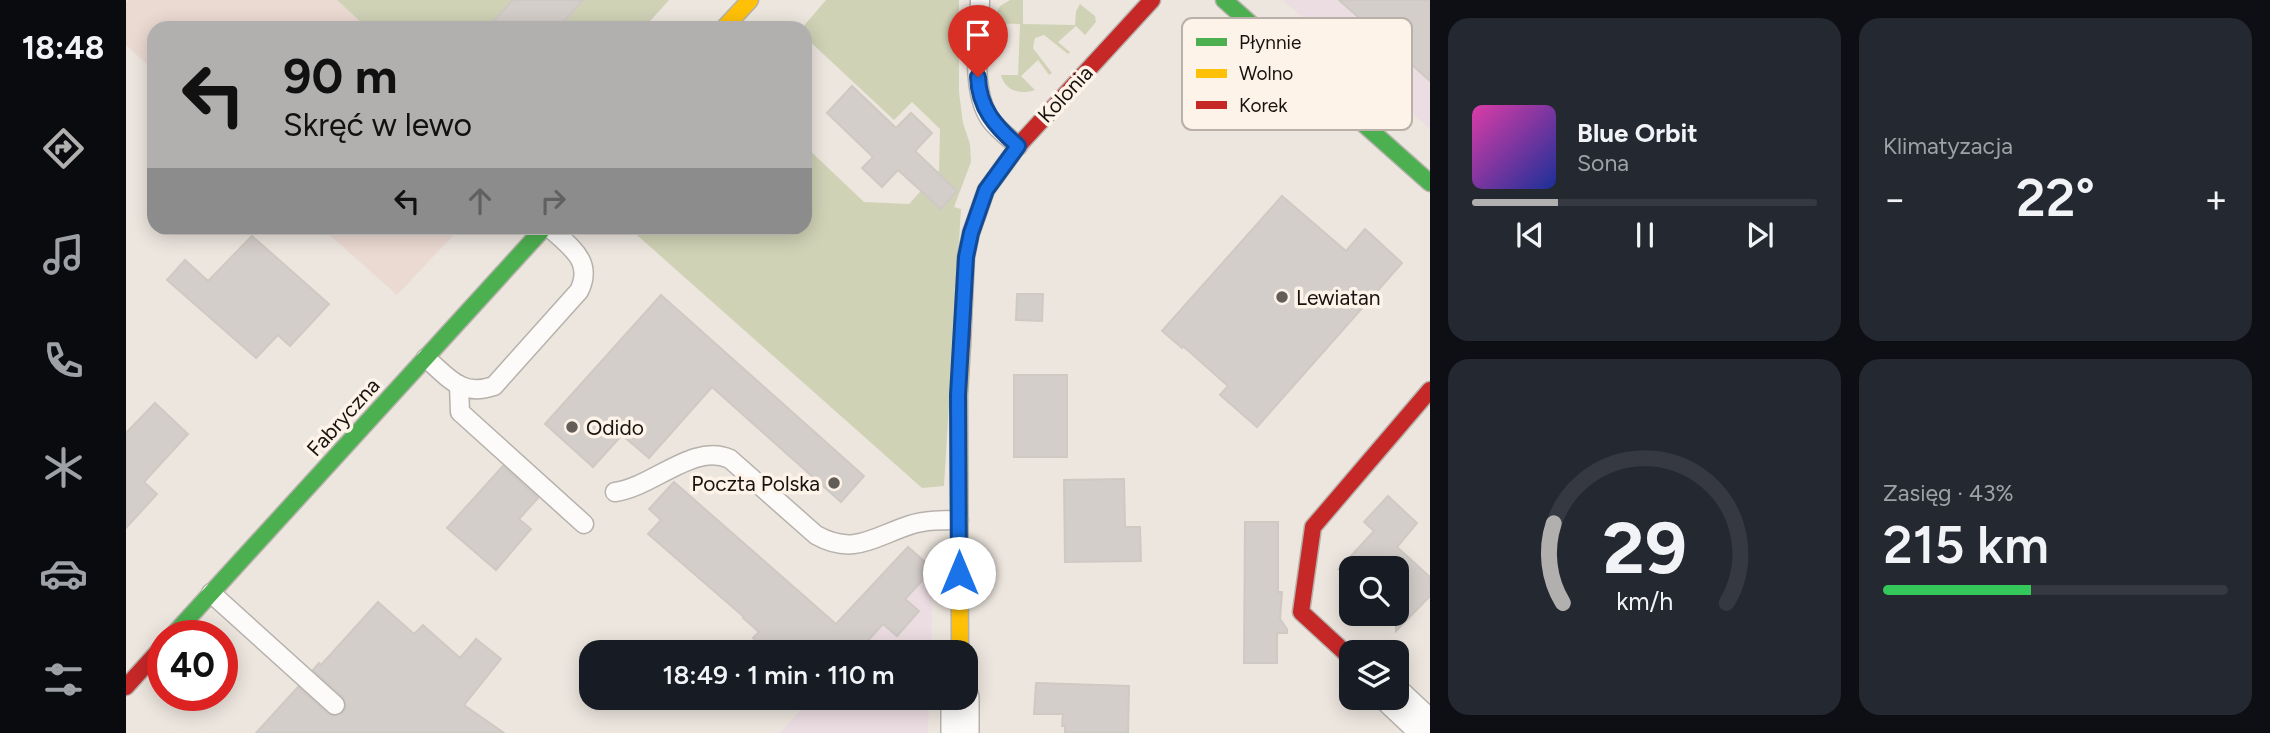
<!DOCTYPE html>
<html lang="pl">
<head>
<meta charset="utf-8">
<style>
	body { margin:0; font-family:Figtree,sans-serif; background:#242831; color:#f1f3f6; height:100vh; display:flex; flex-direction:column; font-size:26px; white-space:nowrap }
	* { box-sizing:border-box; margin:0 }
	p { font-size:23px; color:#9ea1a6 }
	.icon { flex:none; width:38px; height:38px; fill:none; stroke:currentColor; stroke-width:2; stroke-linecap:round; stroke-linejoin:round }
	.map { position:relative; flex:1; overflow:hidden }
	.sheet { display:flex; flex-direction:column; gap:18px; padding:18px; background:#0d0f14; width:840px }
	.sheet>* { flex:none }
	.hud { position:absolute; left:21px; top:21px; width:665px; height:214px; border-radius:21px; box-shadow:0 4px 18px #0003; background:#b1b0af; color:#111; overflow:hidden }
	.fabs { position:absolute; left:1213px; top:556px; display:grid; gap:14px }
	.fabs a { display:grid; place-items:center; width:70px; height:70px; border-radius:14px; background:#171b24; box-shadow:0 4px 18px #0003; font-size:35px }
	.speed { position:absolute; left:21px; top:620px; display:flex; gap:14px; font-size:35px; font-weight:700; text-align:center }
	.speed>* { display:grid; place-content:center; width:91px; height:91px; border-radius:50%; background:#171b24; box-shadow:0 4px 18px #0003; line-height:1 }
	.speed .limit { border:10px solid #d22; background:#fff; color:#111 }
	.pin { position:absolute; display:grid; place-items:center; width:60px; height:60px; color:#fff; margin:-72px -30px; border-radius:50% 50% 50% 0; rotate:-45deg; box-shadow:0 0 7px #0007 }
	.pin .icon { rotate:45deg }
	.me { position:absolute; width:77px; margin:-38px; rotate:0deg; stroke-linejoin:round; filter:drop-shadow(0 0 5px #0008) }
	.turn { display:flex; align-items:center; gap:24px; height:147px; padding:0 21px; font-size:32px }
	.turn .icon { width:91px; height:91px; stroke-width:2.5 }
	.turn b { display:block; font-size:49px; line-height:60px }
	.lanes { display:flex; align-items:center; height:66px; padding:0 21px; background:#0003; justify-content:center; gap:35px; direction:ltr }
	.lanes .off { opacity:.35 }
	.big { font-size:52px; font-weight:600; line-height:1.1 }
	.sheet .card { flex:1; display:flex; flex-direction:column; justify-content:center; gap:10px; min-width:0; padding:0 24px; border-radius:21px; background:#242831 }
	.sheet .dial { align-items:center; gap:0 }
	.dial svg { height:182px; overflow:visible; fill:none; stroke:#363941; stroke-width:7; stroke-linecap:round; text-anchor:middle }
	.dial text { fill:#f1f3f6; stroke:none }
	.song { display:flex; align-items:center; gap:21px }
	.cover { width:84px; height:84px; border-radius:10px; background:linear-gradient(135deg,hsl(320 70% 55%),hsl(230 70% 35%)) }
	.played { height:7px; border-radius:4px; background:linear-gradient(90deg,#b1b0af 25%,#363941 25%) }
	.keys { display:flex; justify-content:space-around; direction:ltr }
	.heat { display:flex; justify-content:space-between; align-items:center; font-size:38px; direction:ltr }
	.charge { height:10px; border-radius:5px; background:linear-gradient(90deg,#34c759 43%,#363941 0) }
	.sheet .tiles { flex:1; display:grid; gap:18px; grid-template-columns:repeat(2,1fr) }
	.trip { position:absolute; left:453px; top:640px; width:399px; height:70px; border-radius:21px; background:#171b24; box-shadow:0 4px 18px #0003; font-weight:600; line-height:70px; text-align:center }
	main { display:flex; flex:1; min-height:0 }
	.tab-bar { display:flex; flex-direction:column; width:126px; justify-content:space-around; align-items:center; background:#090b0e; color:#9ea1a6 }
	.tab-bar .icon { width:49px; height:49px }
	.tab-bar .selected { color:#b1b0af }
	.tab-bar b { font-size:32px; color:#f1f3f6 }
	.map>svg:first-child { display:block }
	.industrial { fill:#ecdde2 }
	.education { fill:#ebdad2 }
	.green { fill:#d0d2b6 }
	.building { fill:#d4ceca; stroke:#cfc9c4; stroke-width:2 }
	.lines { fill:none; stroke-linecap:round; stroke-linejoin:round }
	.lane-casing { stroke:#b7b1ac; stroke-width:21 }
	.street-casing { stroke:#b7b1ac; stroke-width:40 }
	.fast-casing { stroke:#b7b1ac; stroke-width:19 }
	.slow-casing { stroke:#b7b1ac; stroke-width:19 }
	.jam-casing { stroke:#b7b1ac; stroke-width:19 }
	.lane { stroke:#fcfbfa; stroke-width:18 }
	.street { stroke:#fcfbfa; stroke-width:37 }
	.fast { stroke:#4caf50; stroke-width:16 }
	.slow { stroke:#ffc107; stroke-width:16 }
	.jam { stroke:#c62828; stroke-width:16 }
	.route-casing { stroke:#114b97; stroke-width:18 }
	.route { stroke:#1a73e8; stroke-width:12 }
	.poi-dot { fill:#635d58; stroke:#fef3e9; stroke-width:2.5 }
	.labels { text-anchor:middle; dominant-baseline:central; stroke-width:7; stroke-linejoin:round; paint-order:stroke }
	.street-label { font-size:21px; fill:#18130f; stroke:#fef3e9 }
	.poi-label { font-size:21px; fill:#18130f; stroke:#fef3e9; text-anchor:start }
	.key { fill:#fef3e9; stroke:#b9b0a8; stroke-width:2 }
	.key-label { font-size:19px; fill:#18130f }
</style>
</head>
<body>
<main>
<nav class="tab-bar">
<b>18:48</b>
<svg class="icon selected" aria-label="directions" viewBox="0 0 24 24"><path d="M12 3l9 9-9 9-9-9zM9 14v-3h6M13 9l2 2-2 2"/></svg>
<svg class="icon" aria-label="music" viewBox="0 0 24 24"><path d="M9 18V5l10-2v13"/><circle cx="6" cy="18" r="3"/><circle cx="16" cy="16" r="3"/></svg>
<svg class="icon" aria-label="phone" viewBox="0 0 24 24"><path d="M5 4h4l2 5-3 2q2 4 5 5l2-3 5 2v4C11 20 4 13 5 4z"/></svg>
<svg class="icon" aria-label="climate" viewBox="0 0 24 24"><path d="M12 3v18M4 7l16 10M4 17L20 7"/></svg>
<svg class="icon" aria-label="car" viewBox="0 0 24 24"><path d="M5 17H2v-5l4-1 3-4h7l3 4 3 1v5h-3M9 17h6M6 11h13"/><circle cx="7" cy="17" r="2"/><circle cx="17" cy="17" r="2"/></svg>
<svg class="icon" aria-label="filters" viewBox="0 0 24 24"><path d="M4 7h16M4 17h16"/><circle cx="9" cy="7" r="2"/><circle cx="15" cy="17" r="2"/></svg>
</nav>
<div class="map">
<svg width="1304" height="733" viewBox="0 0 1304 733">
	<rect width="100%" height="100%" fill="#ede6df"/>
	<g class="industrial">
		<path d="M 1157,0 L 1304,0 L 1304,129 L 1185,25 Z"/>
		<path d="M 807,569 L 805,653 L 731,653 L 779,599 Z"/>
		<path d="M 690,698 L 803,698 L 802,733 L 654,733 L 677,707 Z"/>
	</g>
	<g class="education">
		<path d="M 3,0 L 211,0 L 241,28 L 28,28 L 28,71 L 0,45 L 0,3 Z"/>
		<path d="M 196,228 L 334,228 L 271,295 Z"/>
	</g>
	<g class="green">
		<path d="M 211,0 L 543,0 L 518,28 L 241,28 Z"/>
		<path d="M 700,0 L 833,0 L 833,92 L 837,123 L 844,144 L 845,162 L 828,207 L 835,209 L 818,486 L 796,488 L 503,228 L 679,228 L 679,146 L 738,202 L 783,204 L 813,171 L 814,129 L 786,102 L 768,120 L 679,37 L 679,28 L 676,28 Z"/>
		<path d="M 884,0 L 897,0 L 897,24 L 949,25 L 950,11 L 954,4 L 969,16 L 970,22 L 959,35 L 950,26 L 932,42 L 944,52 L 942,54 L 918,35 L 909,38 L 907,48 L 926,73 L 923,75 L 912,60 L 895,76 L 909,90 C 894,95 879,91 875,75 L 892,75 L 894,24 L 872,23 L 868,17 L 874,6 Z"/>
	</g>
	<g class="building">
		<path d="M 387,0 L 457,0 L 432,28 L 361,28 Z"/>
		<path d="M 1213,0 L 1304,0 L 1304,81 Z"/>
		<path d="M 726,86 L 770,128 L 785,113 L 806,133 L 789,151 L 831,191 L 815,209 L 772,170 L 756,187 L 736,168 L 747,157 L 701,113 Z"/>
		<path d="M 1156,196 L 1220,251 L 1239,229 L 1276,263 L 1131,427 L 1094,395 L 1102,386 L 1057,346 L 1056,348 L 1036,331 Z"/>
		<path d="M 126,236 L 203,304 L 164,346 L 152,335 L 130,358 L 41,280 L 59,260 L 82,281 Z"/>
		<path d="M 891,294 L 917,294 L 916,321 L 890,320 Z"/>
		<path d="M 535,295 L 738,476 L 715,502 L 586,387 L 523,458 L 496,435 L 467,467 L 419,424 Z"/>
		<rect x="888" y="375" width="53" height="82"/>
		<path d="M 29,403 L 62,434 L 18,482 L 31,494 L 0,528 L 0,433 Z"/>
		<path d="M 377,466 L 412,498 L 393,519 L 405,529 L 370,570 L 321,528 Z"/>
		<path d="M 998,479 L 999,527 L 1014,527 L 1015,561 L 939,562 L 938,480 Z"/>
		<path d="M 548,482 L 710,624 L 782,547 L 807,569 L 779,599 L 793,611 L 771,636 L 757,624 L 736,647 L 743,653 L 645,653 L 627,638 L 633,632 L 617,618 L 618,617 L 522,534 L 535,520 L 523,509 Z"/>
		<path d="M 1262,496 L 1291,523 L 1271,547 L 1304,577 L 1304,596 L 1270,631 L 1270,569 L 1213,569 L 1248,531 L 1238,522 Z"/>
		<path d="M 1119,522 L 1152,522 L 1152,592 L 1156,592 L 1154,619 L 1161,629 L 1161,633 L 1151,633 L 1151,663 L 1118,663 Z"/>
		<path d="M 252,602 L 288,634 L 297,625 L 334,658 L 350,639 L 375,659 L 338,705 L 378,733 L 130,733 L 172,687 L 202,714 L 207,716 L 217,713 L 220,707 L 217,697 L 187,670 L 193,663 L 195,665 Z"/>
		<path d="M 910,683 L 1003,686 L 1002,733 L 939,733 L 939,726 L 936,726 L 937,714 L 908,714 Z"/>
	</g>
	<g class="lines">
		<g class="lane-casing">
			<g id="lane">
				<path d="M 854,0 C 853,35 844,89 864,119 C 871,129 882,137 892,146"/>
				<path d="M 300,358 C 323,378 335,397 368,386 L 453,291 C 468,261 444,247 424,228"/>
				<path d="M 333,385 L 334,412 L 458,524"/>
				<path d="M 489,492 C 527,487 568,442 604,459 L 690,535 C 728,556 747,537 784,525 C 799,520 817,520 833,520"/>
				<path d="M 85,593 L 209,705"/>
			</g>
		</g>
		<g class="street-casing">
			<g id="street">
				<path d="M 834,698 L 834,733"/>
				<path d="M 1269,698 L 1304,731"/>
			</g>
		</g>
		<g class="fast-casing">
			<g id="fast">
				<path d="M 1098,0 L 1304,183"/>
				<path d="M 47,635 L 418,228"/>
			</g>
		</g>
		<g class="slow-casing">
			<g id="slow">
				<path d="M 598,28 L 624,0"/>
				<path d="M 834,653 L 833,395 L 836,345"/>
			</g>
		</g>
		<g class="jam-casing">
			<g id="jam">
				<path d="M 836,345 L 840,257 L 845,233 L 860,190 L 892,146 L 1026,0"/>
				<path d="M 1225,658 L 1175,612 L 1187,527 L 1304,390"/>
				<path d="M 0,687 L 37,646"/>
			</g>
		</g>
		<use href="#lane" class="lane"/>
		<use href="#street" class="street"/>
		<use href="#fast" class="fast"/>
		<use href="#slow" class="slow"/>
		<use href="#jam" class="jam"/>
	</g>
	<g class="lines">
		<g class="route-casing">
			<path id="route" d="M 833,573 L 832,395 L 840,257 L 845,233 L 860,190 L 892,146 C 869,126 853,108 852,77"/>
		</g>
		<use href="#route" class="route"/>
	</g>
	<g class="poi-dot">
		<circle cx="1156" cy="297" r="7"/>
		<circle cx="446" cy="427" r="7"/>
		<circle cx="708" cy="483" r="7"/>
	</g>
	<g class="labels">
		<g class="street-label">
			<text transform="translate(939 94) rotate(-47)">Kolonia</text>
			<text transform="translate(217 417) rotate(-48)">Fabryczna</text>
		</g>
		<g class="poi-label">
			<text x="1170" y="297">Lewiatan</text>
			<text x="460" y="427">Odido</text>
			<text x="694" y="483" text-anchor="end">Poczta Polska</text>
		</g>
	</g>
	<rect x="1056" y="18" width="230" height="112" rx="10" class="key"/>
	<rect x="1070" y="38" width="31" height="8" fill="#4caf50"/>
	<rect x="1070" y="69" width="31" height="9" fill="#ffc107"/>
	<rect x="1070" y="101" width="31" height="8" fill="#c62828"/>
	<g class="key-label">
		<text x="1113" y="49">Płynnie</text>
		<text x="1113" y="80">Wolno</text>
		<text x="1113" y="112">Korek</text>
	</g>
</svg>
<div class="fabs">
<a><svg class="icon" aria-label="search" viewBox="0 0 24 24"><circle cx="10" cy="10" r="6"/><path d="M15 15l6 6"/></svg></a>
<a><svg class="icon" aria-label="layers" viewBox="0 0 24 24"><path d="M12 4l9 5-9 5-9-5zM3 14l9 5 9-5"/></svg></a>
</div>
<div class="speed"><div class="limit">40</div></div>
<div class="pin" style="left:852px;top:77px;background:#d93025"><svg class="icon" aria-label="arrive" viewBox="0 0 24 24"><path d="M6 21V4h12l-3 4 3 4H6"/></svg></div>
<svg class="me" style="left:833px;top:573px" viewBox="-20 -20 40 40"><circle r="19" fill="#fff"/><path d="M0-13L10 11 0 6-10 11z" fill="#1a73e8"/></svg>
<div class="trip">18:49 · 1 min · 110 m</div>
<div class="hud">
<div class="turn"><svg class="icon" aria-label="left" viewBox="0 0 24 24"><path d="M17 20v-9H6M10 6l-5 5 5 5"/></svg><div><b>90 m</b>Skręć w lewo</div></div>
<div class="lanes"><svg class="icon" aria-label="left" viewBox="0 0 24 24"><path d="M17 20v-9H6M10 6l-5 5 5 5"/></svg><svg class="icon off" aria-label="ahead" viewBox="0 0 24 24"><path d="M12 20V5M6 11l6-6 6 6"/></svg><svg class="icon off" aria-label="right" viewBox="0 0 24 24"><path d="M7 20v-9h11M14 6l5 5-5 5"/></svg></div>
</div>
</div>
<section class="sheet">
<div class="tiles">
<div class="card">
<div class="song"><i class="cover"></i><div><b>Blue Orbit</b><p>Sona</p></div></div>
<div class="played"></div>
<div class="keys"><svg class="icon" aria-label="previous" viewBox="0 0 24 24"><path d="M18 5L8 12l10 7zM5 5v14"/></svg><svg class="icon" aria-label="pause" viewBox="0 0 24 24"><path d="M8 5v14M16 5v14"/></svg><svg class="icon" aria-label="next" viewBox="0 0 24 24"><path d="M6 5l10 7-10 7zM19 5v14"/></svg></div>
</div>
<div class="card"><p>Klimatyzacja</p>
<div class="heat"><a>−</a><b class="big">22°</b><a>+</a></div>
</div>
<div class="card dial"><svg viewBox="0 0 100 80">
<path d="M14 69A42 42 0 1 1 86 69"/>
<path d="M14 69A42 42 0 0 1 10 34" stroke="#b1b0af"/>
<text x="50" y="56" font-size="32" font-weight="700">29</text>
<text x="50" y="72" font-size="11">km/h</text>
</svg></div>
<div class="card"><p>Zasięg · 43%</p><b class="big">215 km</b><div class="charge"></div></div>
</div>
</section>
</main>
</body>
</html>
